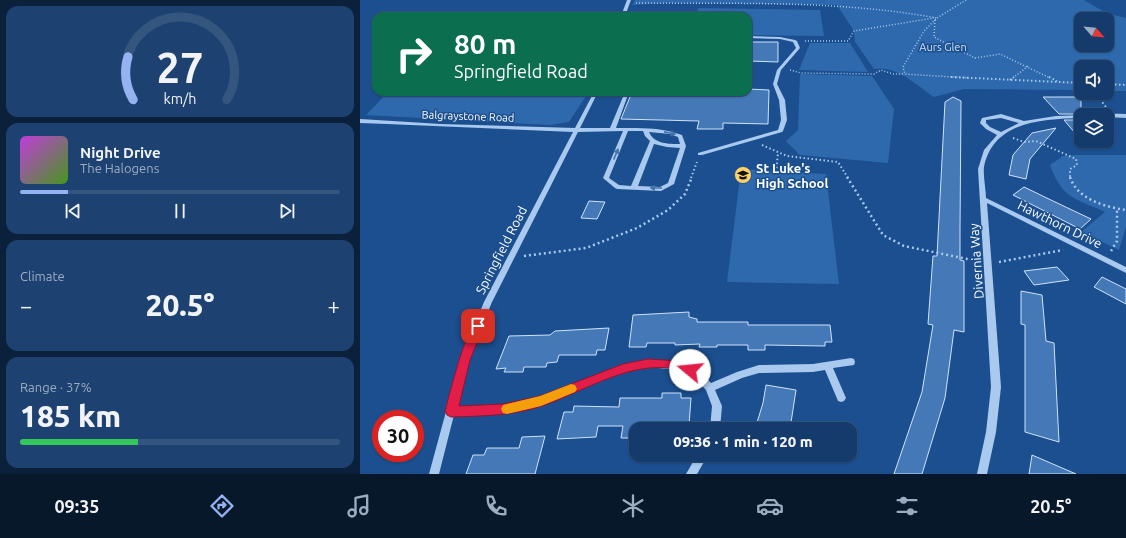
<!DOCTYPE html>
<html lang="en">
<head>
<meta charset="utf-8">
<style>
	body { margin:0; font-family:Ubuntu,sans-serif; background:#1d4271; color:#f1f3f6; height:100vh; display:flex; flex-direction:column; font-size:15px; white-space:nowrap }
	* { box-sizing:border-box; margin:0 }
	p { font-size:13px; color:#9dadc1 }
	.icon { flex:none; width:22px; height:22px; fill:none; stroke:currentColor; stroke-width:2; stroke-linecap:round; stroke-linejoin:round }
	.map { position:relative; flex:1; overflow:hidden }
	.panel { display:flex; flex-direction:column; gap:6px; padding:6px; background:#0b203b; width:360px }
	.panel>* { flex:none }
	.top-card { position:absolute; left:12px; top:12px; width:380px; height:84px; border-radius:12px; box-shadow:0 1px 3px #0004,0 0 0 1px #33557e; background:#0b6e4f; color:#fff; overflow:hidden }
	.needle { width:26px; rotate:117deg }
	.tools { position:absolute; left:714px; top:12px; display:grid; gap:8px }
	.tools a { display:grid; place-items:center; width:40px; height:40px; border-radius:8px; background:#143b6b; box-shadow:0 1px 3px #0004,0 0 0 1px #33557e; font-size:20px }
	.speed { position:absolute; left:12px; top:410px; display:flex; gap:8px; font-size:20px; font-weight:700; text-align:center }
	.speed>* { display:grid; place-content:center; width:52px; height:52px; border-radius:50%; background:#143b6b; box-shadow:0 1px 3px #0004,0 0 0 1px #33557e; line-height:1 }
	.speed .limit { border:6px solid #d22; background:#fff; color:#111 }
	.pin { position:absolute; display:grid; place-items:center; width:34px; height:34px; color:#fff; margin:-17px; border-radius:8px; box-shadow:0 2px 6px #0006 }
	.me { position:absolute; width:44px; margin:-22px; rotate:287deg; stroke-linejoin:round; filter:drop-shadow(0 0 3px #0008) }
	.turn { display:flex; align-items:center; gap:14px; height:84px; padding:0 16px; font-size:18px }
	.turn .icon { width:52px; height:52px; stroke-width:2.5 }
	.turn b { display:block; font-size:28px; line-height:34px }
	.big { font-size:30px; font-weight:800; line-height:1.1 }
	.panel .widget { flex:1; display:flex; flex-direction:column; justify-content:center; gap:6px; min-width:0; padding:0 14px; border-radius:12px; background:#1d4271 }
	.panel .dial { align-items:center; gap:0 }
	.dial svg { height:104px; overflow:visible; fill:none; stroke:#33557e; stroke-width:7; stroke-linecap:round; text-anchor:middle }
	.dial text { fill:#f1f3f6; stroke:none }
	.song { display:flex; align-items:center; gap:12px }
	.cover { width:48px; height:48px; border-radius:6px; background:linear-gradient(135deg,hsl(290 70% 55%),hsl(100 70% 35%)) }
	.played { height:4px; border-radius:2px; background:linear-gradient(90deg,#95b2f1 15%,#33557e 15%) }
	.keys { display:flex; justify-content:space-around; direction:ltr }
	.heat { display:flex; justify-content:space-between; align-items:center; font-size:22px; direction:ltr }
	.charge { height:6px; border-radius:3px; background:linear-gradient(90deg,#34c759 37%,#33557e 0) }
	.trip { position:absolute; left:269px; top:422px; width:228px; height:40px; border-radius:12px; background:#143b6b; box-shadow:0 1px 3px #0004,0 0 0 1px #33557e; font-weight:800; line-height:40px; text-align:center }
	.tabs { display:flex; height:64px; justify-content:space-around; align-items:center; background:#08182b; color:#9dadc1 }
	.tabs .icon { width:28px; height:28px }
	.tabs .current { color:#95b2f1 }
	.tabs b { font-size:18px; color:#f1f3f6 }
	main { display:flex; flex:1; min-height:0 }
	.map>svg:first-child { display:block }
	.green { fill:#2e69ad; fill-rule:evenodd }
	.building { fill:#4478b7; stroke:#cfe3fa }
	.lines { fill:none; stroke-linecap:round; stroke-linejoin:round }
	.path-far2 { stroke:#a9c9ee; stroke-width:1.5; stroke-dasharray:1 2; stroke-linecap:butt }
	.path-far1 { stroke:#a9c9ee; stroke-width:2; stroke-dasharray:1.5 2.5; stroke-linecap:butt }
	.path { stroke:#a9c9ee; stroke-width:2.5; stroke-dasharray:2 3; stroke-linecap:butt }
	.minor { fill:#a9c9ee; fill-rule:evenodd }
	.oneway { fill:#4674ac }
	.route { fill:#e11d48; stroke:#92132f }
	.slow { fill:#f59e0b }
	.labels { text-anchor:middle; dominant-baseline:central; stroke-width:3; stroke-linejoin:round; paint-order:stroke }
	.far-park-label { font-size:11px; fill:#cfe3fa; stroke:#1b4f8f }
	.far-street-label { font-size:11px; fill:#fff; stroke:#1b4f8f }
	.poi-label { font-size:13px; font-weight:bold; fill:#fff; stroke:#1b4f8f; text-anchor:start }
	.street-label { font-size:13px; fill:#fff; stroke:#1b4f8f }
</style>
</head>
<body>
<main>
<section class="panel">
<div class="widget dial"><svg viewBox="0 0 100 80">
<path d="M14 69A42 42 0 1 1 86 69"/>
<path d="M14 69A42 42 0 0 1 10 36" stroke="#95b2f1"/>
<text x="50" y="56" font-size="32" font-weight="700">27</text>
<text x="50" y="72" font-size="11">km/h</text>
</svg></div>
<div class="widget">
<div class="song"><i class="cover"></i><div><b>Night Drive</b><p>The Halogens</p></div></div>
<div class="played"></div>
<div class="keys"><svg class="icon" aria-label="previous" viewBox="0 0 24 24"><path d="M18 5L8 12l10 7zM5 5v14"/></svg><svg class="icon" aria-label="pause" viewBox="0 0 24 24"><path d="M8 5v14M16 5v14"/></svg><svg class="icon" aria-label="next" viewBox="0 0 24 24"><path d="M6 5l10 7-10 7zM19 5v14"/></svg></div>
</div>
<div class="widget"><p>Climate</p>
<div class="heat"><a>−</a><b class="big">20.5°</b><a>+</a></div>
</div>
<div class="widget"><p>Range · 37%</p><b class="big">185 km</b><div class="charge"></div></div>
</section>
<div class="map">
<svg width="766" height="474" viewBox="0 0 766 474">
	<rect width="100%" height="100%" fill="#1b4f8f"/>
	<g class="green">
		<path d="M 275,0 L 724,0 L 746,13 L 766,18 L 766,91 L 747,91 L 747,67 L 721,67 L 721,90 L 604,89 L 574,97 C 556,85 537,65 514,69 L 495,42 L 494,31 L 477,5 L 303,3 L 272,5 ZM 721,19 L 747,19 L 747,45 L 721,45 Z"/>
		<path d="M 338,8 L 460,10 L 464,36 L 388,35 L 388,16 L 336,16 Z"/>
		<path d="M 450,43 L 490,43 L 508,72 L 439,70 Z"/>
		<path d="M 440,74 L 512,76 L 534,109 L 528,163 L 440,155 L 426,141 L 438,130 Z"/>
		<path d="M 27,93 L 73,96 L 228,93 L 209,122 L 191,125 L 6,115 Z"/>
		<path d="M 716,155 L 766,155 L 766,227 L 759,250 L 721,232 L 745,212 C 715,198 702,199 690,165 L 703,156 Z"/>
		<path d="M 381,169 L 466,174 L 479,284 L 367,282 Z"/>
	</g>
	<g class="building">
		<path d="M 388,42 L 418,42 L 418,62 L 388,61 Z"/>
		<path d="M 388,89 L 409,90 L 408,124 L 363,123 L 363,129 L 337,129 L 339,121 L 261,119 L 272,92 L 388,92 Z"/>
		<path d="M 593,97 L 601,101 L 600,229 L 600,260 L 604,261 L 604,332 L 594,330 L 585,398 L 562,474 L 534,474 L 562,392 L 573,325 L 568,324 L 573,256 L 577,256 L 585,102 Z"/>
		<path d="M 683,97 L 721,97 L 721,114 L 699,114 Z"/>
		<path d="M 704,120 L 721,120 L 721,140 Z"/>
		<path d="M 696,128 L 670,159 L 666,179 L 649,175 L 653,155 L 672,133 Z"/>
		<path d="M 664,187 L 693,201 L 731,219 L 720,229 L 653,195 Z"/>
		<path d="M 229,201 L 245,202 L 237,219 L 221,218 Z"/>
		<path d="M 697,267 L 709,280 L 674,285 L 664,271 Z"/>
		<path d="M 742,277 L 766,289 L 766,304 L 734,287 Z"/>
		<path d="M 661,291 L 682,295 L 686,341 L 694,343 L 699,442 L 665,432 L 665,325 L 661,324 Z"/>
		<path d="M 329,312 L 329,317 L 337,319 L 337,322 L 388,322 L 388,325 L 470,325 L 472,342 L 465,342 L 465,346 L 405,345 L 405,350 L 388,350 L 388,345 L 357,345 L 357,347 L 339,347 L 340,344 L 315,345 L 315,343 L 287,343 L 286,347 L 269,347 L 273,315 Z"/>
		<path d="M 249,328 L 245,350 L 237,350 L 236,355 L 199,355 L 197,362 L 187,363 L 186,367 L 164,367 L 163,372 L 144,372 L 146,368 L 136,369 L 149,336 L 190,335 L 195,331 Z"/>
		<path d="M 406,385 L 436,390 L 430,429 L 395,429 L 403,403 Z"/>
		<path d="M 302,393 L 321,393 L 321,398 L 331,398 L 329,425 L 277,425 L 275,438 L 261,438 L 263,426 L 238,426 L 236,437 L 197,439 L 204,412 L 213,412 L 214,406 L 259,407 L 260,398 L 302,398 Z"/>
		<path d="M 185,436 L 175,474 L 106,474 L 113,455 L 124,455 L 127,448 L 159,448 L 162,437 Z"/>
		<path d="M 672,455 L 716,474 L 669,474 Z"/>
	</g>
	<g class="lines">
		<g class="path-far2">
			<path d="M 606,0 L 577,18 L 564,31 L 543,67 L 545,74 L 609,78"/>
			<path d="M 276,3 C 376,4 478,0 577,18"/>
			<path d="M 575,20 L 574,37 L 615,58 L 640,54 L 690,78"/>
			<path d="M 445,41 L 488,41 L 494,31 L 574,18"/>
			<path d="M 430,70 L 441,73 L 514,74 L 521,70 L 533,74 L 545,74"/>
			<path d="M 653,78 L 668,66"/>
		</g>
		<g class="path-far1">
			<path d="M 591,77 L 721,83"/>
			<path d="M 689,77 L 697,81"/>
			<path d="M 650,80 L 654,77"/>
			<path d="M 747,84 L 766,85"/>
			<path d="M 735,93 L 746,107"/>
			<path d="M 653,138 L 664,142 L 676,141 L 716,159 L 717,165 L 710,169 L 710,178"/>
			<path d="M 402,145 L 427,156 L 478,162 L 488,178"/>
			<path d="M 416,172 L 418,153"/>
			<path d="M 331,178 L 337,162"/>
		</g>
		<g class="path">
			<path d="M 487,177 L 523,235 L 544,246 L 617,261"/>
			<path d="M 710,177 C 717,199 745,207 766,210"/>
			<path d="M 751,251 L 757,241 L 757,209"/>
			<path d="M 164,256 L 226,248 L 277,228 L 308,210 L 325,194 L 332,177"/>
			<path d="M 639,262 L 703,250"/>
		</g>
		<g class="minor">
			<path d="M 267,0 L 271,0 L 265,16 L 261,16 Z"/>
			<path d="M 388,36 L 420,37 L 435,40 L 437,41 L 440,48 L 421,70 L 417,84 L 425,100 L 427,120 L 423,131 L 422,132 L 342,155 L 338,155 L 338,153 L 418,130 L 421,120 L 419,100 L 413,84 L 417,70 L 436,48 L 433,42 L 420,39 L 388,38 Z"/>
			<path d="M 234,92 L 238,92 L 220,128 L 250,128 L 265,92 L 269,92 L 256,128 C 278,128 301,127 322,135 L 326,146 L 314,184 L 301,191 L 257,189 L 255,188 L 243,178 L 263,131 L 218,132 L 132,302 L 108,360 L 96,407 L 143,406 L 180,397 L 264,364 L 288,359 L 324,363 L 341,372 L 351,383 L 377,372 L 399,365 L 453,364 L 491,358 L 494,359 L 495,362 L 494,365 L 473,368 L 486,398 L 484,401 L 481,402 L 478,401 L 465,370 L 453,372 L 399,373 L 382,378 L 355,390 L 362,406 L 360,429 L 350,429 L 352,406 L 346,390 L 335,378 L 320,370 L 288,367 L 268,370 L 181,405 L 143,414 L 94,415 L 79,474 L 69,474 L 100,360 L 124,302 L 213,132 L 27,124 L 0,123 L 0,119 L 81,124 L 215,128 ZM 268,131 L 283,131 L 285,136 L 290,141 L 271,186 L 259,185 L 249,178 ZM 289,132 L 310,134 L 318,137 L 320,144 C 308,144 294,144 289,132 ZM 294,144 L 307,147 L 320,148 L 308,183 L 300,187 L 278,186 Z"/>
			<path d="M 734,113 L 766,114 L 766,118 L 747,117 L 747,115 L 731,115 Z"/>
			<path d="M 641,114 L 664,121 L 696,116 L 723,115 L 721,115 L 721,118 C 683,119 633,121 624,167 C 623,177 626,189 626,198 L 766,267 L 766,273 L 627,203 L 641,387 L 636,432 L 627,474 L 617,474 L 626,432 L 631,387 L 618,169 L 624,150 L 637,135 L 626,129 L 620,123 L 622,118 ZM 641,118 L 659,123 L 641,132 L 630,127 L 626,123 L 626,120 Z"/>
			<path d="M 337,455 L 348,455 L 337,474 L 326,474 Z"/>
		</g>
	</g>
	<defs><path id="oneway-solid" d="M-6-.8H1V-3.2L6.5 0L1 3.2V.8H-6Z"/></defs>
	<g class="oneway">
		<use href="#oneway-solid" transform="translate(310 133) rotate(11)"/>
		<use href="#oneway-solid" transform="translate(256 154) rotate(-67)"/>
		<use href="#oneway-solid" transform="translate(296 188) rotate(180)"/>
	</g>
	<path class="route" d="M 118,321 L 124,326 L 110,360 L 99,406 L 143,404 L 180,396 L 263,364 L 288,359 L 321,361 L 334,367 L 335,370 L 334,374 L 330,375 C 326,374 322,371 319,370 C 274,358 223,392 182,406 C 152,416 122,416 91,417 L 87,415 L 85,411 C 89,397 106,325 118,321 Z"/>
	<path class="slow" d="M 211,384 L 215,385 L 217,389 L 215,392 L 181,406 L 147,414 L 143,413 L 141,409 L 143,405 L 147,404 L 180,396 Z"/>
	<defs>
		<g id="school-disc" transform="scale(0.9)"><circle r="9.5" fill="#ffd166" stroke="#1b4f8f"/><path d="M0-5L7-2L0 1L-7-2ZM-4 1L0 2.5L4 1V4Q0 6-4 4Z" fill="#111"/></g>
	</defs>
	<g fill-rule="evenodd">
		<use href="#school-disc" x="383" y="175"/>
	</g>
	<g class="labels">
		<g class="far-park-label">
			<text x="583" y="47">Aurs Glen</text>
		</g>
		<g class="far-street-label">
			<text transform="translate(108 116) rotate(2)">Balgraystone Road</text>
		</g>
		<g class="poi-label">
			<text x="396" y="168">St Luke's<tspan x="396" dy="15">High School</tspan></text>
		</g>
		<g class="street-label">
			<text transform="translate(700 224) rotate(26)">Hawthorn Drive</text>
			<text transform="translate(141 250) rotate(-63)">Springfield Road</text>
			<text transform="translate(616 261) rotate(-94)">Divernia Way</text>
		</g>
	</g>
</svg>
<div class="tools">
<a><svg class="needle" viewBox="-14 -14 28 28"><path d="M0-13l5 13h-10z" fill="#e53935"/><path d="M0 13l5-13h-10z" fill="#9dadc1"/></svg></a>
<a><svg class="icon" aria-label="sound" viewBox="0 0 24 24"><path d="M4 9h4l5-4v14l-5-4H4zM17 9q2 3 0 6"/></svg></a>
<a><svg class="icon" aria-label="layers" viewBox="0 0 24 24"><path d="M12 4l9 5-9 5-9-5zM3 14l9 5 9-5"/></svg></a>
</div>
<div class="speed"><div class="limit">30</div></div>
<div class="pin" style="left:118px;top:326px;background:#d93025"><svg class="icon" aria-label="arrive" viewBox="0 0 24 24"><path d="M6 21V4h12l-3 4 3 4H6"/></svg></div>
<svg class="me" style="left:330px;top:370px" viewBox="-20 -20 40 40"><circle r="19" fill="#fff"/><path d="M0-13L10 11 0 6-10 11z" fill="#e11d48"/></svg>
<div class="trip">09:36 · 1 min · 120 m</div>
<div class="top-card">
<div class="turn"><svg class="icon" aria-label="right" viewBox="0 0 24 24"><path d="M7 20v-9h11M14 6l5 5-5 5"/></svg><div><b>80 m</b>Springfield Road</div></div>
</div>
</div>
</main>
<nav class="tabs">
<b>09:35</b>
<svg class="icon current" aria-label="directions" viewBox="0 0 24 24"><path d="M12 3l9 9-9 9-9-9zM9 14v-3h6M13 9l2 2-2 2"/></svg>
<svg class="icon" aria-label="music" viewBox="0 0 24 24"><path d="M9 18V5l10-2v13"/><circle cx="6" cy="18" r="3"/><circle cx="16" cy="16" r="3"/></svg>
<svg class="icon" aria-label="phone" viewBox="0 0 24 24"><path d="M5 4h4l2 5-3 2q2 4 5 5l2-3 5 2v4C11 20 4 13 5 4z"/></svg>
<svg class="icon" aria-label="climate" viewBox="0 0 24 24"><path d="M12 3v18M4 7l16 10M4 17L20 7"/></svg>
<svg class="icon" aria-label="car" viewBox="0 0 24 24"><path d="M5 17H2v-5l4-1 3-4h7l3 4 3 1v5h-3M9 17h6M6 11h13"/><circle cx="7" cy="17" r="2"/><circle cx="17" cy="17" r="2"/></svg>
<svg class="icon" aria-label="filters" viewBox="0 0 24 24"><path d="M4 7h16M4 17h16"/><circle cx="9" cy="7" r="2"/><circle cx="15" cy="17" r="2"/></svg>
<b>20.5°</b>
</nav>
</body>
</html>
